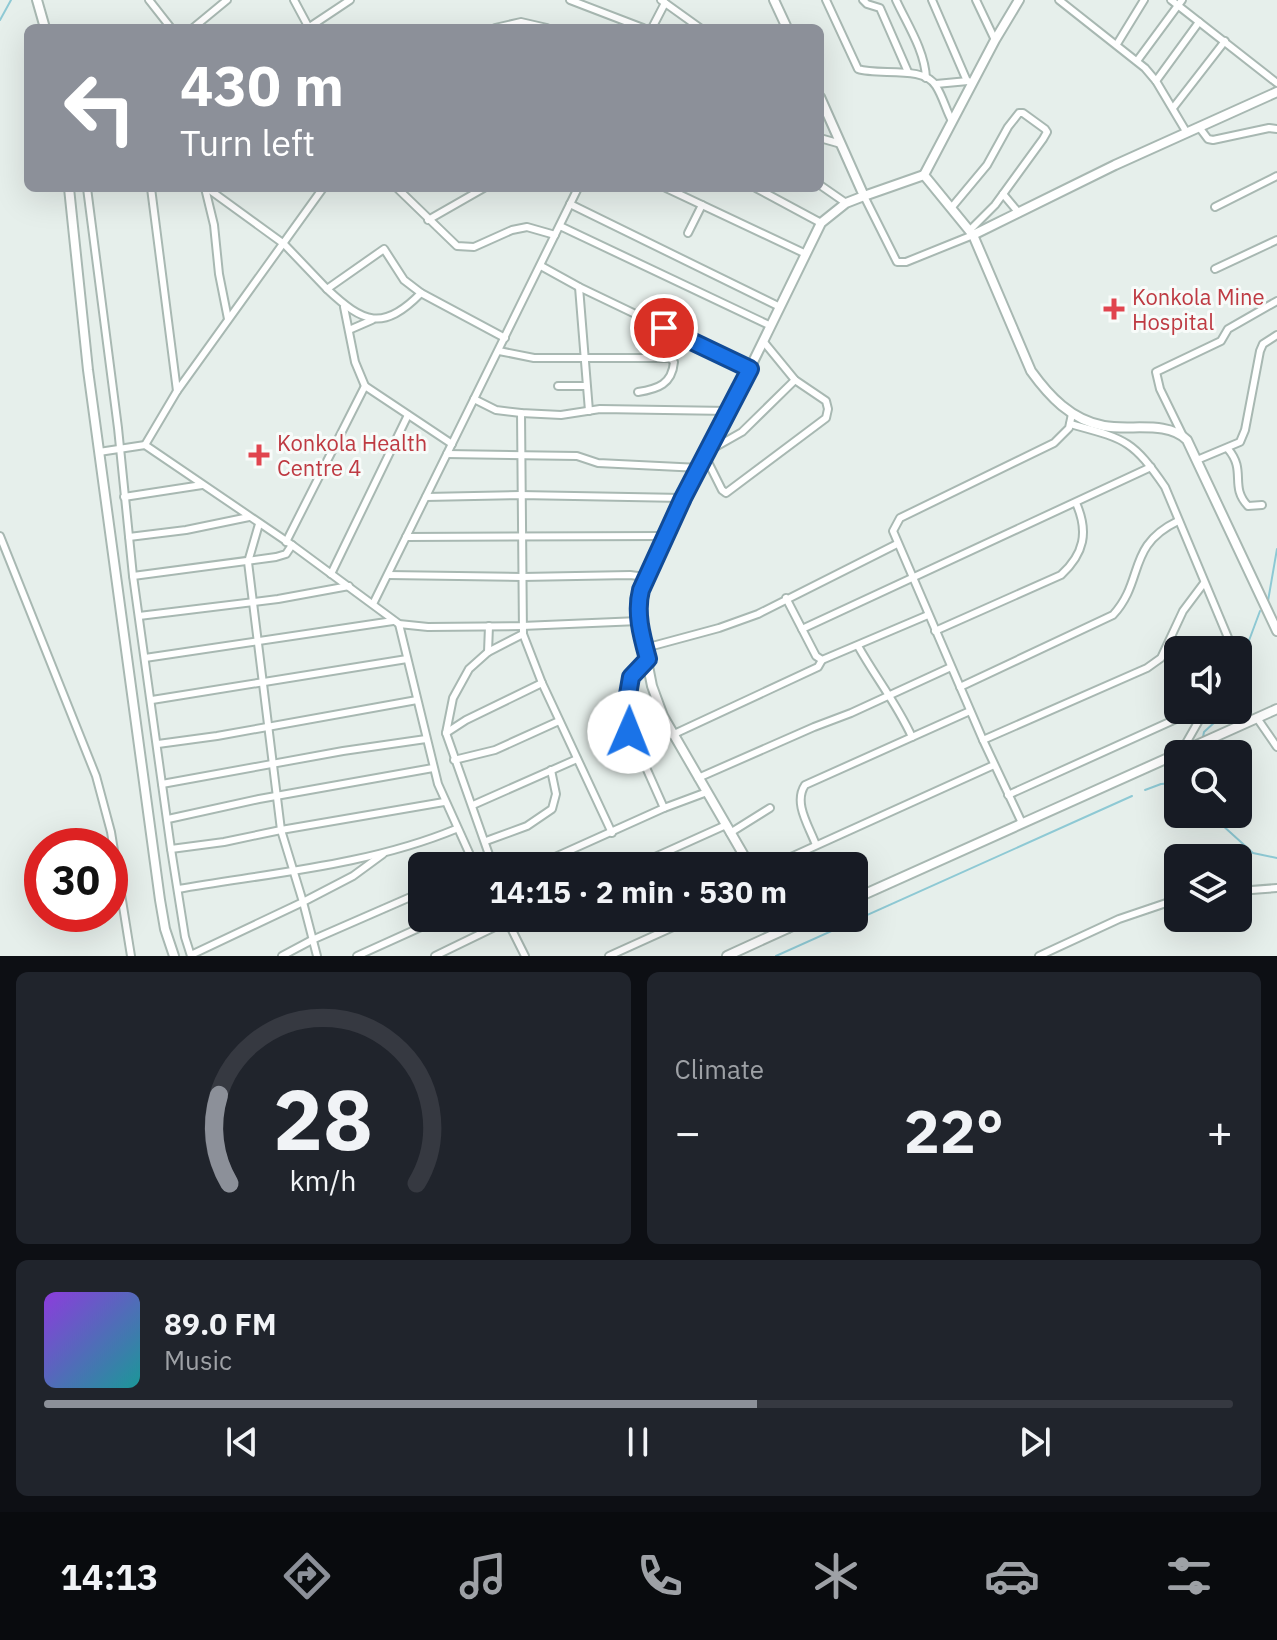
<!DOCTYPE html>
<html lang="en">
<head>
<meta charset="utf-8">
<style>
	body { margin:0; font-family:"IBM Plex Sans",sans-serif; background:#20242c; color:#f1f3f6; height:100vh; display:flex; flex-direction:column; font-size:30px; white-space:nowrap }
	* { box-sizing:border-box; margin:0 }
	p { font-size:26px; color:#9ea1a6 }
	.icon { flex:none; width:44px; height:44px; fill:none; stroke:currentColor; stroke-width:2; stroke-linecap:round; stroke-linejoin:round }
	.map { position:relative; height:956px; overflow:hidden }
	.side { display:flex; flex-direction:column; gap:16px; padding:16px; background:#0d0f14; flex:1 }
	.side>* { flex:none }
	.banner { position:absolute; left:24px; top:24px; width:800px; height:168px; border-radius:12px; box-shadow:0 8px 32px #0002; background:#8c9099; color:#fff; overflow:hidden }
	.controls { position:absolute; left:1164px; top:636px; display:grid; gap:16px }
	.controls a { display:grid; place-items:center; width:88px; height:88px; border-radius:12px; background:#171b24; box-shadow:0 8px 32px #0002; font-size:40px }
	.speed { position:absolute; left:24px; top:828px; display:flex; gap:16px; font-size:40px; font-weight:700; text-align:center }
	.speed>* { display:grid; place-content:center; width:104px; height:104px; border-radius:50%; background:#171b24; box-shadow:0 8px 32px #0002; line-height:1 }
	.speed .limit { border:12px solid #d22; background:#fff; color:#111 }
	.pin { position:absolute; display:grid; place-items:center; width:68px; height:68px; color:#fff; margin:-34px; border:4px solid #fff; border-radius:50%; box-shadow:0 2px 8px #0007 }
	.me { position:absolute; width:88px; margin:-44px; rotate:1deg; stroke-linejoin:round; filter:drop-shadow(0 0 6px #0008) }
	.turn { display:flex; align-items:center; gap:28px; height:168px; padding:0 24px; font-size:36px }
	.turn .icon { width:104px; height:104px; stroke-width:2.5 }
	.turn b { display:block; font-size:56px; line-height:68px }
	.big { font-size:60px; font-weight:800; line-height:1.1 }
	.side .tile { flex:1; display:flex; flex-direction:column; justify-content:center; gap:12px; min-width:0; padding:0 28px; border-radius:12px; background:#20242c }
	.side .dial { align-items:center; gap:0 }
	.dial svg { height:208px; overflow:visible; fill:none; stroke:#363941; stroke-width:7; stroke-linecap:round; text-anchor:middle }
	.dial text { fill:#f1f3f6; stroke:none }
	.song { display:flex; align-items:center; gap:24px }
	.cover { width:96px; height:96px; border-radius:12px; background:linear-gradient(135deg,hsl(270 70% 55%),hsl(180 70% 35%)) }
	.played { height:8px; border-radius:4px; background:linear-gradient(90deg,#8c9099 60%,#363941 60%) }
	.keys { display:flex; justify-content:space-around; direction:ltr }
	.heat { display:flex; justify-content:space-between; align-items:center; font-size:44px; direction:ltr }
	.side .tiles { flex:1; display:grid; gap:16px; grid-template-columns:1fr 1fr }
	.tile:last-child { grid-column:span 2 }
	.trip { position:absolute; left:408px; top:852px; width:460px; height:80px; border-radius:12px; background:#171b24; box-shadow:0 8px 32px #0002; font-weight:800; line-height:80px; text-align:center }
	.tab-bar { display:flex; height:128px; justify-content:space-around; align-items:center; background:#090b0e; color:#9ea1a6 }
	.tab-bar .icon { width:56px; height:56px }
	.tab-bar .on { color:#8c9099 }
	.tab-bar b { font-size:36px; color:#f1f3f6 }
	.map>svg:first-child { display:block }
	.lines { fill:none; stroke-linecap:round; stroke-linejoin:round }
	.stream { stroke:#8ec9d4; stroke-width:2 }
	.minor-casing { stroke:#a8b8b2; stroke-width:10 }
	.tertiary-casing { stroke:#a8b8b2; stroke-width:12 }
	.minor { stroke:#fff; stroke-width:6 }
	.tertiary { stroke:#fff; stroke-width:8 }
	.route-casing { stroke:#114b97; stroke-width:20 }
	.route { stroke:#1a73e8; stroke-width:14 }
	.health-dot { fill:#e0444e; stroke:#f7fbf9; stroke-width:3 }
	.labels { text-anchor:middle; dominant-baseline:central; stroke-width:6; stroke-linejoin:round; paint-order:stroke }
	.health-label { font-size:22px; fill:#be3a42; stroke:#f7fbf9; text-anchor:start }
</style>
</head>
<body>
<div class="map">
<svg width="1277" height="956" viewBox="0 0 1277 956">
	<rect width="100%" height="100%" fill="#e6efeb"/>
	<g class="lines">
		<g class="stream">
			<path d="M 0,20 L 11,0"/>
			<path d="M 1268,601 L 1277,549"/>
			<path d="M 1238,670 L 1260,611"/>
			<path d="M 1203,737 L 1204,732 L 1216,721 L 1222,710"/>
			<path d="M 1203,754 L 1204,750"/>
			<path d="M 1145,790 L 1161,784 L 1174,783 L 1178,786"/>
			<path d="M 1210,814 L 1253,853 L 1277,858"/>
			<path d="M 776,956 L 1132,796"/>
		</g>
		<g class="minor-casing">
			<g id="minor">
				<path d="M 149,0 L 171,28"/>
				<path d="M 294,0 L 309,28"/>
				<path d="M 570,0 L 643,28"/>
				<path d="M 661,0 L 700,28"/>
				<path d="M 826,0 L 858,69 C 878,76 924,65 936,86 C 943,97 946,110 952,121"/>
				<path d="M 863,0 L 867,4 L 880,8 L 908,72"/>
				<path d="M 896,0 C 907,24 925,51 926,78"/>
				<path d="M 932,0 L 967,81"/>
				<path d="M 976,0 L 995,40"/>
				<path d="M 1059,0 L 1145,68 L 1156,81 L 1187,133"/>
				<path d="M 1171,0 L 1277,83"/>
				<path d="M 193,28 L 227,0"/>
				<path d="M 308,28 L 350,0"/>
				<path d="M 495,28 L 521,22 L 547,28"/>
				<path d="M 652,28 L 665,3"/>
				<path d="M 1117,44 L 1144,0"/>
				<path d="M 1137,61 L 1182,0"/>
				<path d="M 1156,81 L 1199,22"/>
				<path d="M 936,84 L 968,81"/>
				<path d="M 1173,108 L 1225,41"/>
				<path d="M 1199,127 L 1208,139 L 1213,140 L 1269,128 L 1277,129"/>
				<path d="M 820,138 L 841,144"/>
				<path d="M 820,185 L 846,203"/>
				<path d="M 87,188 L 118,428 L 133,576 L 171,849 L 185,937 L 191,956"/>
				<path d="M 151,188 L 177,391"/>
				<path d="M 205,188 L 214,225 L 219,274 L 228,319"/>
				<path d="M 207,188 L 284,244 L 327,289 L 384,249 L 404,280 L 421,293 L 505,338"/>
				<path d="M 397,188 L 457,246 L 474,247 L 512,230 L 527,227 L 555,235"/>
				<path d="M 666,188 L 806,254"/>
				<path d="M 756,188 L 821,223"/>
				<path d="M 1003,194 L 1019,213"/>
				<path d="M 864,196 L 897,262 L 906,262 L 973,235"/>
				<path d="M 570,204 L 780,307"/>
				<path d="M 952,207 L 987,165 L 1008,127 L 1019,113 L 1023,113 L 1045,129 L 1047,132 L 1043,139 L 995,205 L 970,230"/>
				<path d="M 1215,207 L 1277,176"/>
				<path d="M 428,220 L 484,188"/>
				<path d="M 560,226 L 771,326"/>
				<path d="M 688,233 L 702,205"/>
				<path d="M 541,266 L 579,287 L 750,369"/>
				<path d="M 1215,269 L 1277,240"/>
				<path d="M 579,287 L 589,411"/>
				<path d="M 327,289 C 363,323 383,332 421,293"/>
				<path d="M 344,307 L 355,362 L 365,386"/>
				<path d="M 349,330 L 372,320"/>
				<path d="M 499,351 L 534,358 L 670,358 L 674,362 C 672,384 658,389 638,392"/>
				<path d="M 558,386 L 586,386"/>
				<path d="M 474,399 L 496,410 L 521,413 L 561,415 L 600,409 L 729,411"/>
				<path d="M 521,413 L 523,634 L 542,683 L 612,833"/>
				<path d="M 1070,424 C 1125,439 1132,439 1165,487 L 1229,640 L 1229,650"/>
				<path d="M 1182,434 L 1160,389 L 1156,372 L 1221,341 L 1228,329 L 1277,301"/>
				<path d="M 145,445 L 177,391 L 323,188"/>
				<path d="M 712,449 L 742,432 L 795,380"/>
				<path d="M 1228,449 C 1247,471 1229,486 1248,506 L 1262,505"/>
				<path d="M 99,452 L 145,445 L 292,545 L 399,624 L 428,627 L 522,626 L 639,621"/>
				<path d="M 447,454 L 577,456 L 598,463 L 700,468"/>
				<path d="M 706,458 L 722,490 L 726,493 L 826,418 L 828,409 L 826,401 L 795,380 L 763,341"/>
				<path d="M 1197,460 L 1240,442 L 1245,430 L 1260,351 L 1263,344 L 1277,335"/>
				<path d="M 124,497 L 202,485"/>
				<path d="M 426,497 L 520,495 L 683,498"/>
				<path d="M 0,536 L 96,776 L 111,832 L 131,956"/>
				<path d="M 129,537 L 186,530 L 249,517"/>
				<path d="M 406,537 L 665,536"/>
				<path d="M 286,542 L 365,386 L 452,444"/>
				<path d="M 331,574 L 408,415"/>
				<path d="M 388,575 L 522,577 L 630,575 L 646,577"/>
				<path d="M 133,576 L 276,557 L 286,554 L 292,545"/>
				<path d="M 786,598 L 816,656 L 822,660 L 928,615"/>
				<path d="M 373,604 L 578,188"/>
				<path d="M 139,616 L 278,599 L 349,586"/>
				<path d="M 399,624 L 438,784 L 475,866"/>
				<path d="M 802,629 L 1151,467"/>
				<path d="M 935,631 L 1061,575 C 1084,554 1089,532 1076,503"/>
				<path d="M 858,646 C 876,678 897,704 912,737"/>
				<path d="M 645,648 L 719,628 L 758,614 L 897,544"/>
				<path d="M 488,652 L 489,626"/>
				<path d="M 145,658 L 393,621"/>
				<path d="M 647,660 L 631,677 L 624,718 L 664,808"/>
				<path d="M 960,687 L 1113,615 C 1145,580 1126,546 1178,521"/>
				<path d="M 152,700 L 407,659"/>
				<path d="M 1257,718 L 1277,747"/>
				<path d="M 446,733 L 466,720 L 542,683"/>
				<path d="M 672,735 L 818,667 L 822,660"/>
				<path d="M 983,740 L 1147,668 L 1161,658 L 1183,611 L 1204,583"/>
				<path d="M 158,744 L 217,736 L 417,700"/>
				<path d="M 1181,752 L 1205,710"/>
				<path d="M 454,760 L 495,750 L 559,721"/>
				<path d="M 698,778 L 814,727 L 851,713 L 951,667"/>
				<path d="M 162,784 L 343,751 L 426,739"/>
				<path d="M 1008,795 L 1196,710"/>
				<path d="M 473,805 L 577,759"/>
				<path d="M 168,819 L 259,799 L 433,768"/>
				<path d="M 1022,823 L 983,740 L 893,531 L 900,518 L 1054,443 L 1069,428 L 1072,414"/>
				<path d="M 730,833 L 770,808"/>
				<path d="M 486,841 L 527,826 L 552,809 L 556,794 L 551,770"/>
				<path d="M 816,845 C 809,826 793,803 805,785 L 970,711"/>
				<path d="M 171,849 L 224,842 L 281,830 L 444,802"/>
				<path d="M 493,866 L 446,733 L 453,698 L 469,669 L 488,652 L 523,634"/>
				<path d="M 540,866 L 544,862 L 664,808 L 707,792"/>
				<path d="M 635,866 L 726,825"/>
				<path d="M 771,866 L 994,765"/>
				<path d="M 178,889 C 271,873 369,865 456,829"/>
				<path d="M 1238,891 L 1277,888"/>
				<path d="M 507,920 L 525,956"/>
				<path d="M 191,955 L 303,902 L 281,830 L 248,562 L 259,524"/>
				<path d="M 282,956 L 312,940 L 422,892"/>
				<path d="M 317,956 L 303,902 L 353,876 L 383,854"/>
				<path d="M 357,956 L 441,918"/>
				<path d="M 435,956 L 507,921"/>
				<path d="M 609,956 L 693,918"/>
				<path d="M 1039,956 L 1119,919 L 1178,899"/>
			</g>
		</g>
		<g class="tertiary-casing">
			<g id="tertiary">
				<path d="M 37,0 L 45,28"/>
				<path d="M 774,0 L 787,28"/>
				<path d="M 1019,0 L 995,40 L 924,175 L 973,235 L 1031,371 C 1049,396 1071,420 1104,426 C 1130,431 1167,420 1187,440 L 1277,631"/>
				<path d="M 69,188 L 88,370 L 160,900 L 165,929 L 174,956"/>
				<path d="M 864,196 L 924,175"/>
				<path d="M 973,235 L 1115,165 L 1277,92"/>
				<path d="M 750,866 L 663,716 L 652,686 L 639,621 L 638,602 L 649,569 L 683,498 L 706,458 L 821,223 L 846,203 L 864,196 L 820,97"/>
				<path d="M 854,899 L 1277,709"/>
				<path d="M 782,918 L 788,928 L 811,918"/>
				<path d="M 727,956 L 788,928"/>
			</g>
		</g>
		<use href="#minor" class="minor"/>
		<use href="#tertiary" class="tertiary"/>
	</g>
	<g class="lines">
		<g class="route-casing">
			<path id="route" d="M 629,732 L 624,718 L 631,677 L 648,659 C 642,637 635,613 641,590 L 683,498 L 750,369 L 664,328"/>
		</g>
		<use href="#route" class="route"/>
	</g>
	<g class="health-dot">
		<path d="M1110 297h8v8h8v8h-8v8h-8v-8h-8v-8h8z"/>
		<path d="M255 443h8v8h8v8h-8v8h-8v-8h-8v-8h8z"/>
	</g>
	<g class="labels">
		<g class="health-label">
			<text x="1132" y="296">Konkola Mine<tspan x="1132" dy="25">Hospital</tspan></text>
			<text x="277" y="442">Konkola Health<tspan x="277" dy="25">Centre 4</tspan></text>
		</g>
	</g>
</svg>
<div class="controls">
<a><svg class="icon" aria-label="sound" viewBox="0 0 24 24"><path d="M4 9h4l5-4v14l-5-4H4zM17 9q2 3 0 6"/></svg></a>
<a><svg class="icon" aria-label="search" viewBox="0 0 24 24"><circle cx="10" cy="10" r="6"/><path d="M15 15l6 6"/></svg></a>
<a><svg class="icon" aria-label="layers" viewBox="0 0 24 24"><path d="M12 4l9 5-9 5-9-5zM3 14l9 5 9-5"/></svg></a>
</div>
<div class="speed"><div class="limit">30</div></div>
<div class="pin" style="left:664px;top:328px;background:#d93025"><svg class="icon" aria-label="arrive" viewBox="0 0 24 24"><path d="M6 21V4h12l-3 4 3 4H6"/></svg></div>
<svg class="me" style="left:629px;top:732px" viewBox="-20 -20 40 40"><circle r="19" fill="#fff"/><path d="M0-13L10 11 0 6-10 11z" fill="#1a73e8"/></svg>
<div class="trip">14:15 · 2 min · 530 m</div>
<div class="banner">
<div class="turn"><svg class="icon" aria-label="left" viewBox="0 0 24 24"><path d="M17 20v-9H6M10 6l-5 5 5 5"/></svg><div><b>430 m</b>Turn left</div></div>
</div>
</div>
<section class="side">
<div class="tiles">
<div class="tile dial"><svg viewBox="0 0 100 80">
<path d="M14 69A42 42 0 1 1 86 69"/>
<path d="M14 69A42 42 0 0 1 10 35" stroke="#8c9099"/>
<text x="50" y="56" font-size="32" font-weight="700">28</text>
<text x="50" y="72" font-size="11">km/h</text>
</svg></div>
<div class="tile"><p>Climate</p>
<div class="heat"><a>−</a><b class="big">22°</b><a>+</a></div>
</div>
<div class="tile">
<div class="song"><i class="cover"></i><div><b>89.0 FM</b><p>Music</p></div></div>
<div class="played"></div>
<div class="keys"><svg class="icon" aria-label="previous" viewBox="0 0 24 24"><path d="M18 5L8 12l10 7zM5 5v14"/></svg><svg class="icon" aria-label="pause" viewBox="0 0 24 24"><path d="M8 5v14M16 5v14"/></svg><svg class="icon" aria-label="next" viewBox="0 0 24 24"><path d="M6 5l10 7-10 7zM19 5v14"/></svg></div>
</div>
</div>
</section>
<nav class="tab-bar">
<b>14:13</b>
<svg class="icon on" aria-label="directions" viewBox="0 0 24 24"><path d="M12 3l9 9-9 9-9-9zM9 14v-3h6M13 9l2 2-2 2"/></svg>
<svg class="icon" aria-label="music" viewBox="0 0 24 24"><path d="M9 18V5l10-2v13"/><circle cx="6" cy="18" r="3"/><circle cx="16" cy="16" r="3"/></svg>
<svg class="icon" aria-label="phone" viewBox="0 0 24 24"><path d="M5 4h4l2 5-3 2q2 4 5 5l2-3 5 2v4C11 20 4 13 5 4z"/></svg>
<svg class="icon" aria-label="climate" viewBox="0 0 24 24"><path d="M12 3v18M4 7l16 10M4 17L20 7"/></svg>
<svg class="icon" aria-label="car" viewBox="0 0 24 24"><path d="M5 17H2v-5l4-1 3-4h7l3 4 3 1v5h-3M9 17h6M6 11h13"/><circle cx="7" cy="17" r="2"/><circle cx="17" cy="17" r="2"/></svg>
<svg class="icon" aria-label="filters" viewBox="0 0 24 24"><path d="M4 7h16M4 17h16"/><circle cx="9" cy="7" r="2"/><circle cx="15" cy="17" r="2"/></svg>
</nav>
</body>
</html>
